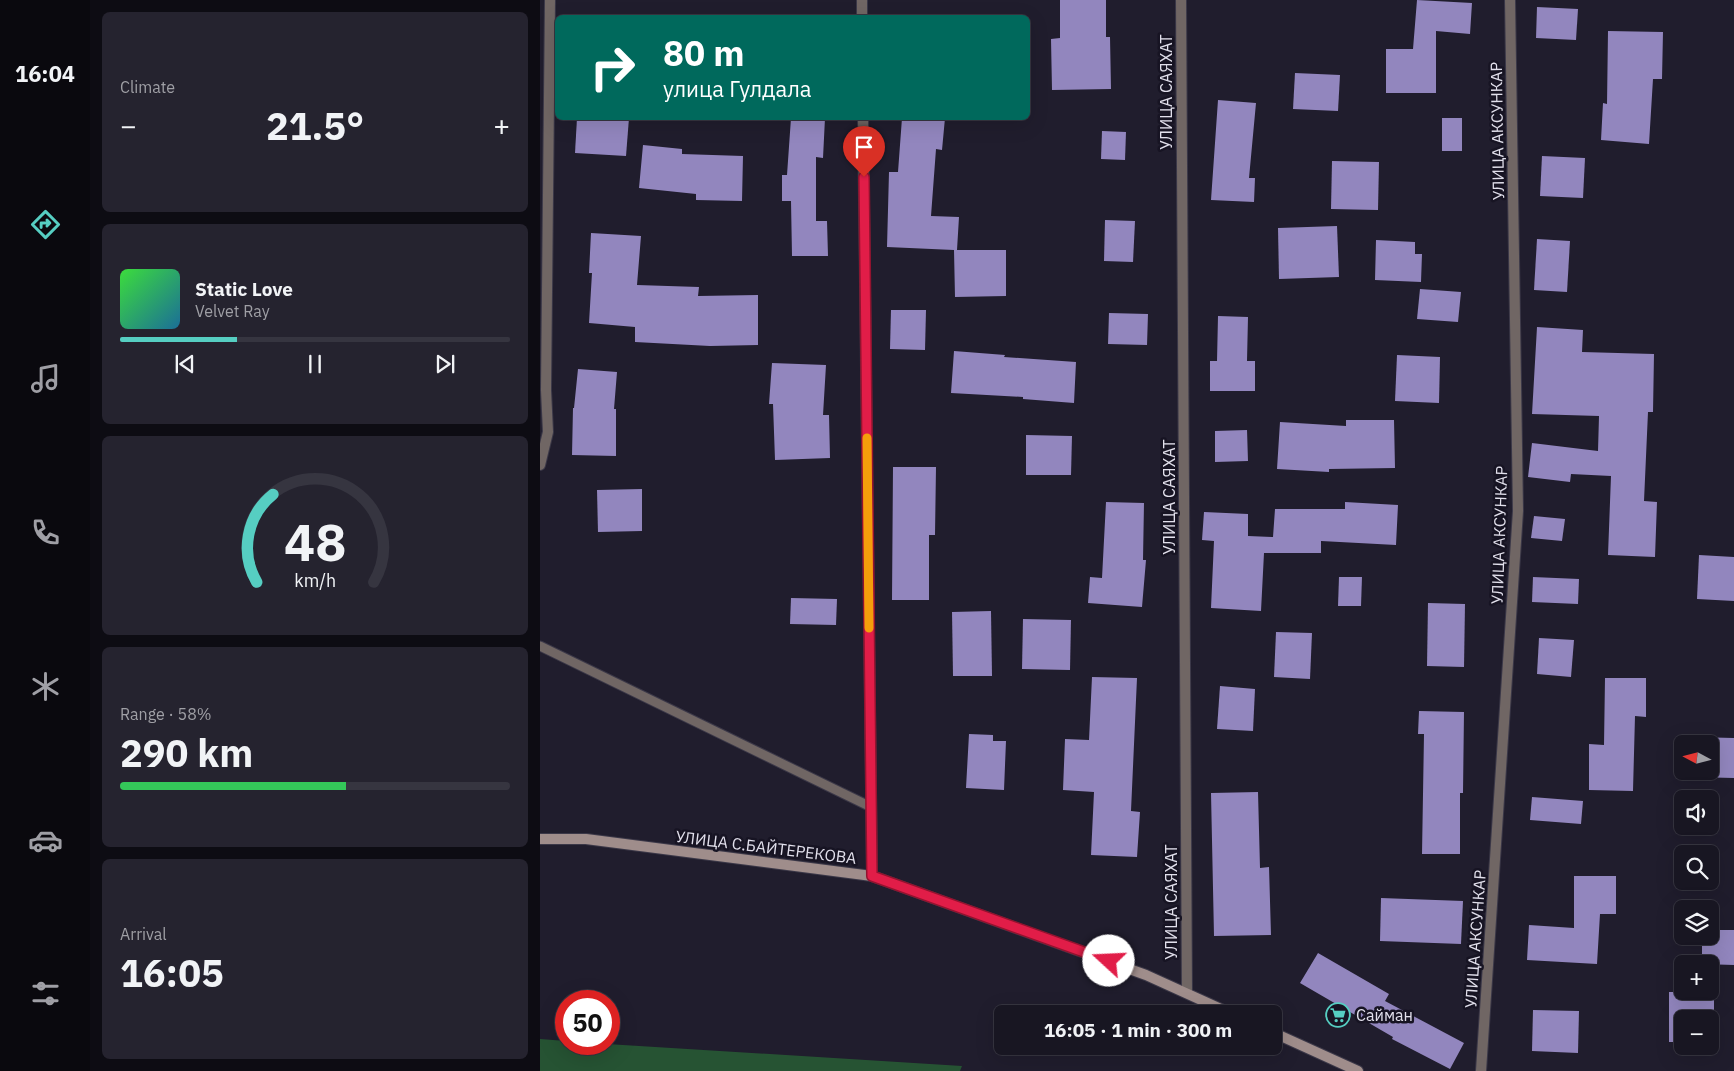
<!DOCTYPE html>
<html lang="en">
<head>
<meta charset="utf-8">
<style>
	body { margin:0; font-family:"IBM Plex Sans",sans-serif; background:#25232f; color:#f1f3f6; height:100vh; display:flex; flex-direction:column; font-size:19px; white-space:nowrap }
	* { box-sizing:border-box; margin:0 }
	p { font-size:16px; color:#9f9fa5 }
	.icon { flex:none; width:28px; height:28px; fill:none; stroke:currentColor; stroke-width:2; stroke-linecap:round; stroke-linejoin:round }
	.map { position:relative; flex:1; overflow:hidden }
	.drawer { display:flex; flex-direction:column; gap:12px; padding:12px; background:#0d0c13; width:450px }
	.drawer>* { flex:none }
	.guide { position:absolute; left:15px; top:15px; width:475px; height:105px; border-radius:8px; box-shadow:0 5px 20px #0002,0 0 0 1px #363540; background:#00695c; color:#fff; overflow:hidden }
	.needle { width:32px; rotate:277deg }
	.fabs { position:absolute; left:1134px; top:735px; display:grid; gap:10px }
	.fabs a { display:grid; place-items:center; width:45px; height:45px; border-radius:8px; background:#181622; box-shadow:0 5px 20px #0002,0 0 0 1px #363540; font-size:25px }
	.speed { position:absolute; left:15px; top:990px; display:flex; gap:10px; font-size:25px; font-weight:700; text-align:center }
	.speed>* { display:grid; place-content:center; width:65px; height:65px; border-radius:50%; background:#181622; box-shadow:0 5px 20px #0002,0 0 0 1px #363540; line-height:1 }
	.speed .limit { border:8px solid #d22; background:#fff; color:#111 }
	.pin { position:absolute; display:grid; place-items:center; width:42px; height:42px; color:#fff; margin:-51px -21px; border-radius:50% 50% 50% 0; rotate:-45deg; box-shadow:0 0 5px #0007 }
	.pin .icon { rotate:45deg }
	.me { position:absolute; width:55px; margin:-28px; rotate:290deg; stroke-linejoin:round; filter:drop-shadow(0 0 4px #0008) }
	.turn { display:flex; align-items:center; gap:18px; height:105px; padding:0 25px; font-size:22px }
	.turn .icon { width:65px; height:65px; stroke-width:2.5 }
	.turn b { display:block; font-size:35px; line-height:42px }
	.big { font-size:38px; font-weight:800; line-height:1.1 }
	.drawer .widget { flex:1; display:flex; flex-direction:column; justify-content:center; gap:8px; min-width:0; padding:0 18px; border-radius:8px; background:#25232f }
	.drawer .dial { align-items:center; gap:0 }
	.dial svg { height:130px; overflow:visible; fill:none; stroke:#363540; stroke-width:7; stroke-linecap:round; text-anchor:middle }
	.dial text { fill:#f1f3f6; stroke:none }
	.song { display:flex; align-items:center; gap:15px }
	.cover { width:60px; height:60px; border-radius:8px; background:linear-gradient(135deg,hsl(120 70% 55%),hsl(200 70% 35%)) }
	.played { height:5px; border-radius:2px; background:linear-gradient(90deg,#56cec2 30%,#363540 30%) }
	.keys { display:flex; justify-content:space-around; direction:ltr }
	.heat { display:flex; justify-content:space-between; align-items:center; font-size:28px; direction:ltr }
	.charge { height:8px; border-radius:4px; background:linear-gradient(90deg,#34c759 58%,#363540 0) }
	.trip { position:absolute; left:454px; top:1005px; width:288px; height:50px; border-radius:8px; background:#181622; box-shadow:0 5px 20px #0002,0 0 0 1px #363540; font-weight:800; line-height:50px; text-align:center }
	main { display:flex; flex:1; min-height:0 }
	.menu { display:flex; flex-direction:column; width:90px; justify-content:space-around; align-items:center; background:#0a090e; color:#9f9fa5 }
	.menu .icon { width:35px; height:35px }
	.menu .on { color:#56cec2 }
	.menu b { font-size:22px; color:#f1f3f6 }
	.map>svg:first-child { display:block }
	.green { fill:#265333 }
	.building { fill:#9286be }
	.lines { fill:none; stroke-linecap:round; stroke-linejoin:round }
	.service-casing { stroke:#3b3848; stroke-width:11 }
	.minor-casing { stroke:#3b3848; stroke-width:12 }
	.secondary-casing { stroke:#3b3848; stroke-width:12 }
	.service { stroke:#706664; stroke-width:9 }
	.minor { stroke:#706664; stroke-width:10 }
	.secondary { stroke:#9f8d8b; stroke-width:10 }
	.route-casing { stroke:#92132f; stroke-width:12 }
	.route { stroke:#e11d48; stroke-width:9 }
	.slow { stroke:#f59e0b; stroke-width:9 }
	.labels { text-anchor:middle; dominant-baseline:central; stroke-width:5; stroke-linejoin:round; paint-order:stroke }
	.street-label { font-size:16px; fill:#e2e0ec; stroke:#171423 }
	.poi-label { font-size:16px; fill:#e2e0ec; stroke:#171423; text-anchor:start }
</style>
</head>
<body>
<main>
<nav class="menu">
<b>16:04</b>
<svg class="icon on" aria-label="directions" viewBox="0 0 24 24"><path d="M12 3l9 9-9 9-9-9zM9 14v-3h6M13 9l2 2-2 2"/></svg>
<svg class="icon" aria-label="music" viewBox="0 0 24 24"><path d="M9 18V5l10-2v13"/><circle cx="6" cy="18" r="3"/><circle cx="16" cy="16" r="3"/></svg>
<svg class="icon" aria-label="phone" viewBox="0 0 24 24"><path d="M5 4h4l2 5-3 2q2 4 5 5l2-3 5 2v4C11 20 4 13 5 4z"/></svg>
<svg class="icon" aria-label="climate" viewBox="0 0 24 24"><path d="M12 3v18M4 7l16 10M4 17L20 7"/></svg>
<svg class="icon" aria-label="car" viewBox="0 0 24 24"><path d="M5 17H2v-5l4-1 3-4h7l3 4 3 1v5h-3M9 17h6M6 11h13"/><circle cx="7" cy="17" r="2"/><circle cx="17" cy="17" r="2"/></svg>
<svg class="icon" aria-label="filters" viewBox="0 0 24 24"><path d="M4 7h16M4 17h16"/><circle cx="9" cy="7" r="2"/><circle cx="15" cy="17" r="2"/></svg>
</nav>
<section class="drawer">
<div class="widget"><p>Climate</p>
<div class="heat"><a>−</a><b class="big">21.5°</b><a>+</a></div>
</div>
<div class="widget">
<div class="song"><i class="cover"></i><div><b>Static Love</b><p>Velvet Ray</p></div></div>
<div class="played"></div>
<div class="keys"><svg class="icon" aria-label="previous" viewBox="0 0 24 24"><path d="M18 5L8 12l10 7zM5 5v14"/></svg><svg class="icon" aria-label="pause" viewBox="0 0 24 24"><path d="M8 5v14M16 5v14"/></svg><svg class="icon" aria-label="next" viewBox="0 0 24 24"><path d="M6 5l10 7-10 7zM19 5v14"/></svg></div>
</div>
<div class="widget dial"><svg viewBox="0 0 100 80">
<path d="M14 69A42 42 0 1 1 86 69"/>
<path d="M14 69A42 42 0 0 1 24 15" stroke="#56cec2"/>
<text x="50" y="56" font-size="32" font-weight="700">48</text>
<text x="50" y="72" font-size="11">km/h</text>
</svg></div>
<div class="widget"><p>Range · 58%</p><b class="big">290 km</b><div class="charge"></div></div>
<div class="widget"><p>Arrival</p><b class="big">16:05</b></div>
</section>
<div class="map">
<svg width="1194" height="1071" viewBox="0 0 1194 1071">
	<rect width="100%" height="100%" fill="#201d2d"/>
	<path class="green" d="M 0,1039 L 26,1041 L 26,1044 L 67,1044 L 422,1066 L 420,1071 L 0,1071 Z"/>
	<g class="building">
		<path d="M 520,0 L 566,0 L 566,37 L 570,37 L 571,89 L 512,90 L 511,39 L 520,38 Z"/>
		<path d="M 877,0 L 932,3 L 930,34 L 896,31 L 896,93 L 846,93 L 846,49 L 873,49 Z"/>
		<path d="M 997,7 L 1038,9 L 1036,40 L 996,38 Z"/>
		<path d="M 1068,31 L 1123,32 L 1122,79 L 1113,79 L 1109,144 L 1061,140 L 1063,103 L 1067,104 Z"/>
		<path d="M 755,73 L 800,75 L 798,111 L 753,109 Z"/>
		<path d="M 678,100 L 716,103 L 709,178 L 715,178 L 714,202 L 671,200 Z"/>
		<path d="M 37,118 L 89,118 L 86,156 L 35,153 Z"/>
		<path d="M 251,118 L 285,118 L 283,158 L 276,157 L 276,221 L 287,221 L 288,256 L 252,256 L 251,201 L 242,201 L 242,175 L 247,175 Z"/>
		<path d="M 362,118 L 405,118 L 402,150 L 396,149 L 391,216 L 419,217 L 417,250 L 466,250 L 466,296 L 415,297 L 414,250 L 347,247 L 349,172 L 358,172 Z"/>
		<rect x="902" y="118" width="20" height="33"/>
		<path d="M 562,131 L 586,132 L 585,160 L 561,159 Z"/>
		<path d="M 103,145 L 142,149 L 142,154 L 203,156 L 202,201 L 156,200 L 156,194 L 99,188 Z"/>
		<path d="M 1002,156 L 1045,158 L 1043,198 L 1000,196 Z"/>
		<path d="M 792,161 L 839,162 L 838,210 L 791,209 Z"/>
		<path d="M 565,220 L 595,221 L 593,262 L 564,261 Z"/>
		<path d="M 797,226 L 799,277 L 739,279 L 738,228 Z"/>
		<path d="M 51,233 L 101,236 L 97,285 L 159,287 L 158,296 L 218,295 L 218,345 L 170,346 L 95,342 L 95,327 L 49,323 L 52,273 L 49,273 Z"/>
		<path d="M 997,239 L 1030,241 L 1027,292 L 994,290 Z"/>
		<path d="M 836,240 L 875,242 L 875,254 L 882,254 L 881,282 L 835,280 Z"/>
		<path d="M 880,289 L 921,292 L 918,322 L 877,319 Z"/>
		<path d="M 351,310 L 386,310 L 385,350 L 350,349 Z"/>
		<path d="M 569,313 L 608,314 L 607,345 L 568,344 Z"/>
		<path d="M 678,316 L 708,317 L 707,361 L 715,361 L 715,391 L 670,391 L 670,361 L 677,361 Z"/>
		<path d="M 997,327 L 1043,330 L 1042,352 L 1114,354 L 1113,412 L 1108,412 L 1104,501 L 1117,502 L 1115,557 L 1068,555 L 1071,476 L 1031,474 L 1030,482 L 988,477 L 992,443 L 1058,451 L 1059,416 L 992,414 Z"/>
		<path d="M 414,351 L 465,355 L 464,357 L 536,362 L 534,403 L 483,399 L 483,397 L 411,393 Z"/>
		<path d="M 857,355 L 900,357 L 899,403 L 855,401 Z"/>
		<path d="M 232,363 L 286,365 L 283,415 L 289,415 L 290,458 L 235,460 L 233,404 L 229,404 Z"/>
		<path d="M 38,369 L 77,372 L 74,409 L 76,409 L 76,456 L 32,455 L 33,408 L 34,408 Z"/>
		<path d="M 806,420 L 854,420 L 855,468 L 789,469 L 789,472 L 737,469 L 740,422 L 806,426 Z"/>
		<path d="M 707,430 L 708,461 L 675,462 L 675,431 Z"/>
		<path d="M 486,435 L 532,436 L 531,475 L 486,475 Z"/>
		<path d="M 353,467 L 396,467 L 395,535 L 389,535 L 389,600 L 352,600 Z"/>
		<path d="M 102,489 L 102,531 L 58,532 L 57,490 Z"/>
		<path d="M 566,502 L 604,503 L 603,560 L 606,560 L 602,607 L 548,603 L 550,577 L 562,578 Z"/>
		<path d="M 805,502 L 858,505 L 856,545 L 781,541 L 781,553 L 724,553 L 721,611 L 671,608 L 674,541 L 662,540 L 664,512 L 708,514 L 708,536 L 733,537 L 735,509 L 805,509 Z"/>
		<path d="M 994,516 L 1025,519 L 1022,541 L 991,538 Z"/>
		<path d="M 1159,555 L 1194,557 L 1194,601 L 1157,599 Z"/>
		<path d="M 799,577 L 822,577 L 821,606 L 798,606 Z"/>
		<path d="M 993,577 L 1039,579 L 1038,604 L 992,602 Z"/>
		<path d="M 251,598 L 297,599 L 296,625 L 250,624 Z"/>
		<path d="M 888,603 L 925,604 L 924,667 L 887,666 Z"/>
		<path d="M 451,611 L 452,676 L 413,676 L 412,612 Z"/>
		<path d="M 483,619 L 531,620 L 530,670 L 482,669 Z"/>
		<path d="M 736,632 L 772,633 L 770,679 L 734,677 Z"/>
		<path d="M 999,638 L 1034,640 L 1031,677 L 997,674 Z"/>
		<path d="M 552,677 L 597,678 L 591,811 L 600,812 L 597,857 L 551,855 L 554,792 L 523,790 L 525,739 L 549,740 Z"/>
		<path d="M 1065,678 L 1106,678 L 1106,717 L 1095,716 L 1093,791 L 1049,790 L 1049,744 L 1064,745 Z"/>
		<path d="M 680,686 L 715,689 L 713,731 L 677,729 Z"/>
		<path d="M 879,711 L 924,712 L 923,793 L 920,793 L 920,854 L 882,854 L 884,734 L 878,734 Z"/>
		<path d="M 429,734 L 453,735 L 453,741 L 466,741 L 464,790 L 426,788 Z"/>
		<path d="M 1154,737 L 1194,738 L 1194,778 L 1153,777 L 1153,771 L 1170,771 L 1170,744 L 1154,744 Z"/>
		<path d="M 718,792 L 720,868 L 729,867 L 731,935 L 674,936 L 671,793 Z"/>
		<path d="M 992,797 L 1043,801 L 1041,824 L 990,820 Z"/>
		<path d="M 1034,876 L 1076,876 L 1076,914 L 1060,914 L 1057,964 L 987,960 L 989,925 L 1034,928 Z"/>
		<path d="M 841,898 L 923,901 L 921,944 L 840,941 Z"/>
		<path d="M 1170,930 L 1194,930 L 1194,965 L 1162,964 L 1162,936 L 1170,936 Z"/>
		<path d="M 778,953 L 849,994 L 845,1001 L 924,1043 L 910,1069 L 852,1039 L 853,1037 L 760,983 Z"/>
		<path d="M 1129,992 L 1174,992 L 1174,1042 L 1170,1042 L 1170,1019 L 1142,1019 L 1142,1042 L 1129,1042 Z"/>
		<path d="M 993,1010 L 1039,1011 L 1038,1053 L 992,1051 Z"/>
	</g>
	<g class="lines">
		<g class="service-casing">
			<path id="service" d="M 0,646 L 331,807"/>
		</g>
		<g class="minor-casing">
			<g id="minor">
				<path d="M 322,0 L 322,18"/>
				<path d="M 641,0 L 647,993"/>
				<path d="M 323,118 L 332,876"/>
				<path d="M 0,465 L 8,432 L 6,390 L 10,0"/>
				<path d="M 941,1071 L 978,511 L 970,0"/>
			</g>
		</g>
		<g class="secondary-casing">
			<g id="secondary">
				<path d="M 0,839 L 46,839 L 332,876 L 606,975 L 692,1014"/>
				<path d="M 732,1032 L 818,1071"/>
			</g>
		</g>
		<use href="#service" class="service"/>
		<use href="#minor" class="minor"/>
		<use href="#secondary" class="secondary"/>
	</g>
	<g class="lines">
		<g class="route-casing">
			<path id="route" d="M 324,177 L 332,876 L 569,961"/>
		</g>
		<use href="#route" class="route"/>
		<path class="slow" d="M 327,438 L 329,628"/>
	</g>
	<defs>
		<g id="supermarket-ring" transform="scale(1.25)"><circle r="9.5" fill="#171423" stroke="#56cec2" stroke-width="1.5"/><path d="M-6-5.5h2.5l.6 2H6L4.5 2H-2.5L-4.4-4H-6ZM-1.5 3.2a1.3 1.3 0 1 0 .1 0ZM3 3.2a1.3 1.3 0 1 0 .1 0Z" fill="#56cec2"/></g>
	</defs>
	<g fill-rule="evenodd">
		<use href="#supermarket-ring" x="798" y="1015"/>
	</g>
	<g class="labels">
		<g class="street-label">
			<text transform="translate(626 92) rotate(-90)">УЛИЦА САЯХАТ</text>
			<text transform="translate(957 131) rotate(-91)">УЛИЦА АКСУНКАР</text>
			<text transform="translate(629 497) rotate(-90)">УЛИЦА САЯХАТ</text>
			<text transform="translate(959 535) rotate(-88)">УЛИЦА АКСУНКАР</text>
			<text transform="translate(226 847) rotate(7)">УЛИЦА С.БАЙТЕРЕКОВА</text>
			<text transform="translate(631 902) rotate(-90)">УЛИЦА САЯХАТ</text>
			<text transform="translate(935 939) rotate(-86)">УЛИЦА АКСУНКАР</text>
		</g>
		<g class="poi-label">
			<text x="816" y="1015">Сайман</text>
		</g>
	</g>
</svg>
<div class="fabs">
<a><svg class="needle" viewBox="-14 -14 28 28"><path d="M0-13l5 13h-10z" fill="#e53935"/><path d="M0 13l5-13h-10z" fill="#9f9fa5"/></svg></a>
<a><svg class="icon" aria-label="sound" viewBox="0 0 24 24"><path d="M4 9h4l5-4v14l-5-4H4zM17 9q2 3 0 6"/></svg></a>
<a><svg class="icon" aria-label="search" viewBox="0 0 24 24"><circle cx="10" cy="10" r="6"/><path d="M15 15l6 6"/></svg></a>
<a><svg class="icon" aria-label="layers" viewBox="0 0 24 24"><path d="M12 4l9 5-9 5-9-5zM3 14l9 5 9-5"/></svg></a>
<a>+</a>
<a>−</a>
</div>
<div class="speed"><div class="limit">50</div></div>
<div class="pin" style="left:324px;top:177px;background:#d93025"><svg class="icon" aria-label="arrive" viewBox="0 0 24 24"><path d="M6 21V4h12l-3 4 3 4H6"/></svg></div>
<svg class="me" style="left:569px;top:961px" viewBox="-20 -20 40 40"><circle r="19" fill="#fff"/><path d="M0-13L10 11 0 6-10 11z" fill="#e11d48"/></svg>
<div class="trip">16:05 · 1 min · 300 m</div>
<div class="guide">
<div class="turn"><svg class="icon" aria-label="right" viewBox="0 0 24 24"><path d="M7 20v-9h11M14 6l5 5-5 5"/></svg><div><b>80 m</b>улица Гулдала</div></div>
</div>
</div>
</main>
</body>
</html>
